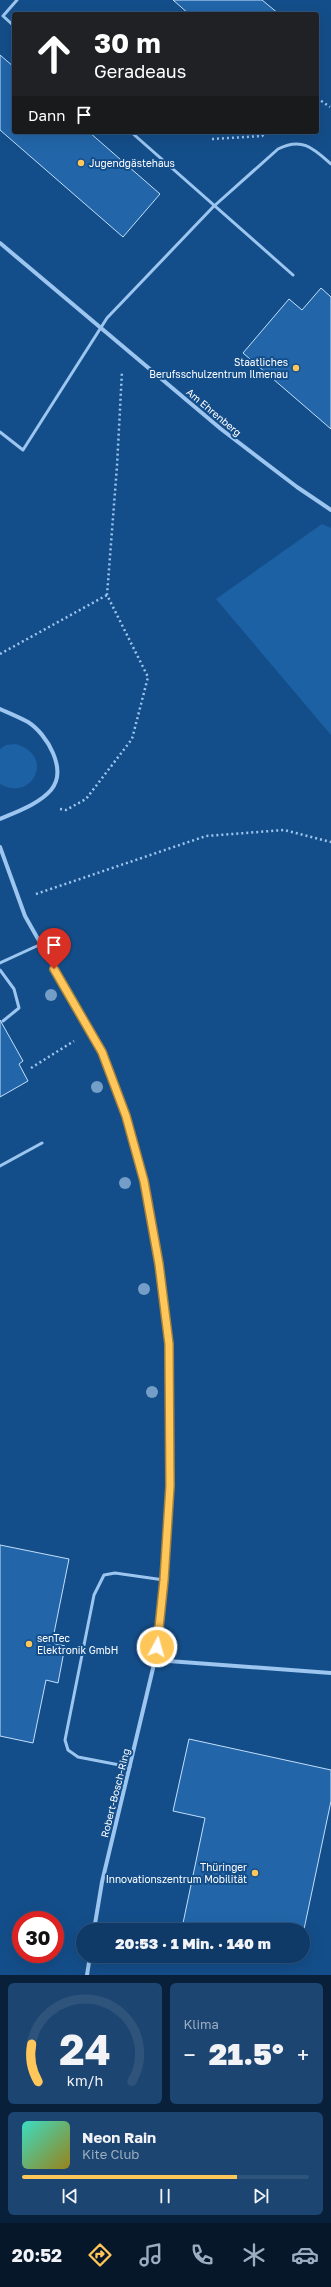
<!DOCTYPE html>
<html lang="de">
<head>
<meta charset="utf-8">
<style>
	body { margin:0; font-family:"Golos Text",sans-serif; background:#1d4571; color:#f1f3f6; height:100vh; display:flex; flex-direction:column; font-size:15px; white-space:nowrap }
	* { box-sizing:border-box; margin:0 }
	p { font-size:13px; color:#9badc0 }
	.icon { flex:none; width:22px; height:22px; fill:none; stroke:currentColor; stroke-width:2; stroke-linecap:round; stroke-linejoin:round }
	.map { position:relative; height:1975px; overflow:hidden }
	.side { display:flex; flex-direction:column; gap:8px; padding:8px; background:#082039; flex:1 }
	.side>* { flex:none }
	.banner { position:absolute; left:12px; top:12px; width:307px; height:122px; border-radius:4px; box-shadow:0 4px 16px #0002,0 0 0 1px #2f547c; background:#202124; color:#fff; overflow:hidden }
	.speed { position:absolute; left:12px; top:1911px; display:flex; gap:8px; font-size:20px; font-weight:700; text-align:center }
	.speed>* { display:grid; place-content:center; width:52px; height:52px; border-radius:50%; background:#0f3a68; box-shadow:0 4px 16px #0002,0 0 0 1px #2f547c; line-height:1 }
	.speed .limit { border:6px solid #d22; background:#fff; color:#111 }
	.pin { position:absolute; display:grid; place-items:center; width:34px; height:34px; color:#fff; margin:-41px -17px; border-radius:50% 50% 50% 0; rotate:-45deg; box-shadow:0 0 4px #0007 }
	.pin .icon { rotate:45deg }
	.me { position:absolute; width:44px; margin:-22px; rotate:6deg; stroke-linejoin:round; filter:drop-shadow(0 0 3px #0008) }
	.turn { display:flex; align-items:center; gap:14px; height:84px; padding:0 16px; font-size:18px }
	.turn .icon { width:52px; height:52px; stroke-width:2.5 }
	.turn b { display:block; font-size:28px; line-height:34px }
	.then { display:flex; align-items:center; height:38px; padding:0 16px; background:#0003; gap:8px; font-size:15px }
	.big { font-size:30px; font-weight:800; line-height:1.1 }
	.side .card { flex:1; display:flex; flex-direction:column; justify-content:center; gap:6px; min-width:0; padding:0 14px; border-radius:6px; background:#1d4571 }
	.side .dial { align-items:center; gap:0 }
	.dial svg { height:104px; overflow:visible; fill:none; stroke:#2f547c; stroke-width:7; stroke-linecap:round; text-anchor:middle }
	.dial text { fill:#f1f3f6; stroke:none }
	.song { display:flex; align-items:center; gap:12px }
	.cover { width:48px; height:48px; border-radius:6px; background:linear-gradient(135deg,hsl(170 70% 55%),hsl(50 70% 35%)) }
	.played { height:4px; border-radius:2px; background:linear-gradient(90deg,#ffc65a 75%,#2f547c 75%) }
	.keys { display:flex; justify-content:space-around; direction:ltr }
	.heat { display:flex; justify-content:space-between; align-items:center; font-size:22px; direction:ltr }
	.side .tiles { flex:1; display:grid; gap:8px; grid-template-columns:1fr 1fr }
	.card:last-child { grid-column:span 2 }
	.trip { position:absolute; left:76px; top:1923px; width:234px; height:40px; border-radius:20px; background:#0f3a68; box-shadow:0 4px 16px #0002,0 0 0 1px #2f547c; font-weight:800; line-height:40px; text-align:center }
	.dock { display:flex; height:64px; justify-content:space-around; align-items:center; background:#06172a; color:#9badc0 }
	.dock .icon { width:28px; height:28px }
	.dock .on { color:#ffc65a }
	.dock b { font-size:18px; color:#f1f3f6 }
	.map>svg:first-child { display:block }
	.green { fill:#1c61a4 }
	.building { fill:#2266a9; stroke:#c2dffb }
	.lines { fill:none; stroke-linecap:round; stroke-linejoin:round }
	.path { stroke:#9cc6f0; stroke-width:2.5; stroke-dasharray:2 3; stroke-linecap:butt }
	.lane { stroke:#9cc6f0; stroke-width:3 }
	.street { stroke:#9cc6f0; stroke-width:4 }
	.tree { fill:#749ec8 }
	.route-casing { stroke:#a6813a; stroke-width:10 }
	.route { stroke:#ffc65a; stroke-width:7 }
	.poi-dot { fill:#ffc65a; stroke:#144e8a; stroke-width:1.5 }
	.labels { text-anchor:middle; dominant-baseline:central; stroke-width:4; stroke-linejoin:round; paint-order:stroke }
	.poi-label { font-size:10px; fill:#fff; stroke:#144e8a; text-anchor:start }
	.street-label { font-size:10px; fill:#fff; stroke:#144e8a }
</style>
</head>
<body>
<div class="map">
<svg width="331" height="1975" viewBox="0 0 331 1975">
	<rect width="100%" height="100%" fill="#144e8a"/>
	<g class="green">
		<path d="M 322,524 L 331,528 L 331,735 L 216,599 Z"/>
		<path d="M 15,744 C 56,754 33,803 0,784 L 0,749 L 6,745 Z"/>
	</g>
	<g class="building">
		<path d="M 173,0 L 262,0 L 279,14 L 189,14 Z"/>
		<path d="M 0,55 L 14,67 L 14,132 L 89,132 L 160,194 L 123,237 L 0,130 Z"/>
		<path d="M 321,288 L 331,297 L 331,429 L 243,353 L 289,299 L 302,310 Z"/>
		<path d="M 0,1020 L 23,1061 L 19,1064 L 28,1081 L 0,1097 Z"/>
		<path d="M 0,1545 L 69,1559 L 52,1643 L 65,1646 L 58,1683 L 46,1680 L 33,1743 L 0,1736 Z"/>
		<path d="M 189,1739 L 331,1770 L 331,1801 L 303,1934 L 303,1930 L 190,1930 L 182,1928 L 205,1818 L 173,1811 Z"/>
	</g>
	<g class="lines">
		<g class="path">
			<path d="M 317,98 L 330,107"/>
			<path d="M 212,139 L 262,136 L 266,132"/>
			<path d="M 0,654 L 107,595"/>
			<path d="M 60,809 L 66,810 L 86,799 L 132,739 L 148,677 L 107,595 L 117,466 L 122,371"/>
			<path d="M 36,894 L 206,836 L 284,830 L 331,842"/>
			<path d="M 31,1068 L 74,1041"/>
		</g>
		<g class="lane">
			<path d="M 14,26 L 3,16 L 17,0"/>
			<path d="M 131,132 L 293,275"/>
			<path d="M 0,432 L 23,450 L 107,318 L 213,207 L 278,149 C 302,137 313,148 331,164"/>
			<path d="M 0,963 L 39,945"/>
			<path d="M 0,970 L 14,989 L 19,1008 L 3,1021"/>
			<path d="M 0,1166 L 42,1143"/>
			<path d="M 130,1767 L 78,1757 L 68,1750 L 65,1740 L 94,1595 L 104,1575 L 115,1573 L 164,1580"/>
		</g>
		<g class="street">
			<path d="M 0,243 L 221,429 L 297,487 L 331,510"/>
			<path d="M 0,709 C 9,713 19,717 28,722 C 47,734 68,770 51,790 C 39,804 16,812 0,819"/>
			<path d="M 0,847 L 25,916 L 102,1052 L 126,1116 L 143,1181 L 159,1264 L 169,1344 L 170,1487 L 164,1580 L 155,1660 L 102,1882 L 94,1930"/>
			<path d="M 155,1660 L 331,1673"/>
			<path d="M 87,1975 L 90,1956"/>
		</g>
	</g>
	<g class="tree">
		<circle cx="51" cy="995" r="6"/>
		<circle cx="97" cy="1087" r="6"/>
		<circle cx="125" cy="1183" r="6"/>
		<circle cx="144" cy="1289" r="6"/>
		<circle cx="152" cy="1392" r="6"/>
	</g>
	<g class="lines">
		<g class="route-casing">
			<path id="route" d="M 54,969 L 102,1052 L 126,1116 L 144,1181 L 159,1264 L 169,1344 L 170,1486 L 164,1580 L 157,1647"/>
		</g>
		<use href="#route" class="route"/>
	</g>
	<g class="poi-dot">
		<circle cx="81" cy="163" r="4"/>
		<circle cx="296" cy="368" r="4"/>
		<circle cx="29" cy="1644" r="4"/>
		<circle cx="255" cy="1873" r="4"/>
	</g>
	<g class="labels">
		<g class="poi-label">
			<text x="89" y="163">Jugendgästehaus</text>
			<text x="288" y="362" text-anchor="end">Staatliches<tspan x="288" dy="12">Berufsschulzentrum Ilmenau</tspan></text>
			<text x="37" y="1638">senTec<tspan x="37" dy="12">Elektronik GmbH</tspan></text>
			<text x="247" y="1867" text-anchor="end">Thüringer<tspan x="247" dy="12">Innovationszentrum Mobilität</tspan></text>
		</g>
		<g class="street-label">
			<text transform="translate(214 412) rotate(40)">Am Ehrenberg</text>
			<text transform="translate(115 1793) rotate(-76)">Robert-Bosch-Ring</text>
		</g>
	</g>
</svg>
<div class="speed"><div class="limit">30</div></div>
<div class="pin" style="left:54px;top:969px;background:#d93025"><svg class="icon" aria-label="arrive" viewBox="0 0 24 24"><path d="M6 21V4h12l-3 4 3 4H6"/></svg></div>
<svg class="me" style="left:157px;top:1647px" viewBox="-20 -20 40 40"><circle r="17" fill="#ffc65a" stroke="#fff" stroke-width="3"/><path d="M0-11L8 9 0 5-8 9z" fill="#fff"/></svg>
<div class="trip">20:53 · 1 Min. · 140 m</div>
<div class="banner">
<div class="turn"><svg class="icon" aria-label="ahead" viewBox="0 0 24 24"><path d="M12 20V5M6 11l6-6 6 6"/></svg><div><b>30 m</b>Geradeaus</div></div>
<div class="then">Dann<svg class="icon" aria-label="arrive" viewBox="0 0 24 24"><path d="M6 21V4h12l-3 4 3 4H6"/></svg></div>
</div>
</div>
<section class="side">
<div class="tiles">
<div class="card dial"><svg viewBox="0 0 100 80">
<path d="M14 69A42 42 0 1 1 86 69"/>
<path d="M14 69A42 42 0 0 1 9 40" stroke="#ffc65a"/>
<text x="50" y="56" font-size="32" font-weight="700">24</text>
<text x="50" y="72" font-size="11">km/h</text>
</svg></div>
<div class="card"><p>Klima</p>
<div class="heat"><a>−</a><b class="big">21.5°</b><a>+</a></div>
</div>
<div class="card">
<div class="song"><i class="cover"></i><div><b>Neon Rain</b><p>Kite Club</p></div></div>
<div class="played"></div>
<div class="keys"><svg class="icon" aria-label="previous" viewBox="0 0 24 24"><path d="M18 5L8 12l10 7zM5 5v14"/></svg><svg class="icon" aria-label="pause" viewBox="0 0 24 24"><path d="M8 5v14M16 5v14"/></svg><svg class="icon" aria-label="next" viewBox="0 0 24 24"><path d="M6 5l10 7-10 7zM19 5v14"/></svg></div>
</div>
</div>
</section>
<nav class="dock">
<b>20:52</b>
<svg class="icon on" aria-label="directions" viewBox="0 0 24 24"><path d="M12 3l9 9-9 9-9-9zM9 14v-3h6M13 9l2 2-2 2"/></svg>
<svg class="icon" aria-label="music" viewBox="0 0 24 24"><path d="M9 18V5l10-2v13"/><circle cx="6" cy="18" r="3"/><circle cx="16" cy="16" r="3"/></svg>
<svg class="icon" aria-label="phone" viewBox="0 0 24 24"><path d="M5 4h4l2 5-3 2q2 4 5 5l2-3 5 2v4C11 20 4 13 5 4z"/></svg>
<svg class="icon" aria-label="climate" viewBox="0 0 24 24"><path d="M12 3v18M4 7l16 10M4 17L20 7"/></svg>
<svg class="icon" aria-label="car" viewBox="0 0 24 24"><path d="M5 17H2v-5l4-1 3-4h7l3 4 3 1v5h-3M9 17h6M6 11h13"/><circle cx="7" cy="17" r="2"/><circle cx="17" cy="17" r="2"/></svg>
</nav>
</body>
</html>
